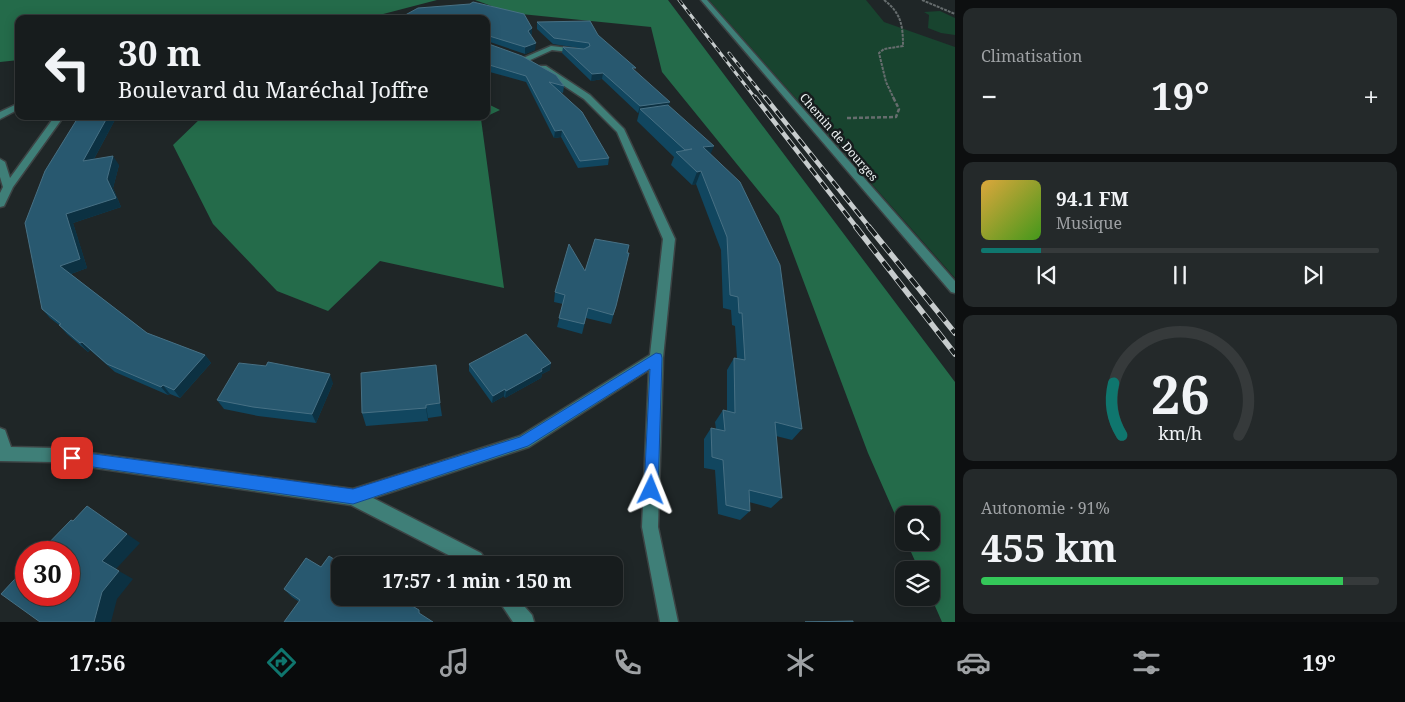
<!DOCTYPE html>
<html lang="fr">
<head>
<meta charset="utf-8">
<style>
	body { margin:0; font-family:"Noto Serif",serif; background:#24292a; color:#f1f3f6; height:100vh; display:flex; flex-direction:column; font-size:19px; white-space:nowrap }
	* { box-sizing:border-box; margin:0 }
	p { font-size:16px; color:#9ea1a4 }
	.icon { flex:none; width:28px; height:28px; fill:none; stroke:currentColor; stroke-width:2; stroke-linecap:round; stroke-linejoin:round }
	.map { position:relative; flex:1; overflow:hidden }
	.panel { display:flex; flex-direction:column; gap:8px; padding:8px; background:#0d0f10; width:450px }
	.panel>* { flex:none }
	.banner { position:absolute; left:15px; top:15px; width:475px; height:105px; border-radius:10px; box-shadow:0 2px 12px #0003,0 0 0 1px #363a3b; background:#171c1d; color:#f1f3f6; overflow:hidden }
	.fabs { position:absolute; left:895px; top:506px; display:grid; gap:10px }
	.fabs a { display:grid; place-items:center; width:45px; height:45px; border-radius:10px; background:#171c1d; box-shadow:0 2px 12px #0003,0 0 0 1px #363a3b; font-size:25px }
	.speed { position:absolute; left:15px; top:541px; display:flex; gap:10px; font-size:25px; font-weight:700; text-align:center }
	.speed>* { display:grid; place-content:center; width:65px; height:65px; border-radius:50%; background:#171c1d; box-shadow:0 2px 12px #0003,0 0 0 1px #363a3b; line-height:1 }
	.speed .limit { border:8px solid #d22; background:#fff; color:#111 }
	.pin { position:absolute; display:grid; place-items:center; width:42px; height:42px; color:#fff; margin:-21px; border-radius:10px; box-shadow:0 2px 8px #0006 }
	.me { position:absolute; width:55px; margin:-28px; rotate:2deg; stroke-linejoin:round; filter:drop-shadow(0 0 4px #0008) }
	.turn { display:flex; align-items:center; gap:18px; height:105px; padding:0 20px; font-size:22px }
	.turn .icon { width:65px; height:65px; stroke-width:2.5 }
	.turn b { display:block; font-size:35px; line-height:42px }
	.big { font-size:38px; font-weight:700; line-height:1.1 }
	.panel .tile { flex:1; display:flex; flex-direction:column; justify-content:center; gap:8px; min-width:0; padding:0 18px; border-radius:10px; background:#24292a }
	.panel .dial { align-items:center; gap:0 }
	.dial svg { height:130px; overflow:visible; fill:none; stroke:#363a3b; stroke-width:7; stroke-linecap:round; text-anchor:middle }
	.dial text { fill:#f1f3f6; stroke:none }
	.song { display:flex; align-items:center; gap:15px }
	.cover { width:60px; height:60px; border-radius:8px; background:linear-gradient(135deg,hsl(40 70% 55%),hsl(100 70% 35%)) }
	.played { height:5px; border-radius:2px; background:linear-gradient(90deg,#0f766e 15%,#363a3b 15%) }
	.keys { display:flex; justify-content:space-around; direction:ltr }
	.heat { display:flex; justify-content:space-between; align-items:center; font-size:28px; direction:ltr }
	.charge { height:8px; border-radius:4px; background:linear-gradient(90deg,#34c759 91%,#363a3b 0) }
	.trip { position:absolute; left:331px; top:556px; width:292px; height:50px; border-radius:10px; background:#171c1d; box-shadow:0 2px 12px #0003,0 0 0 1px #363a3b; font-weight:700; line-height:50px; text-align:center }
	.menu { display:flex; height:80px; justify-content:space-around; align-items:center; background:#090b0c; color:#9ea1a4 }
	.menu .icon { width:35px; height:35px }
	.menu .active { color:#0f766e }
	.menu b { font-size:22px; color:#f1f3f6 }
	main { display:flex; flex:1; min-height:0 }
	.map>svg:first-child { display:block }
	.green { fill:#18442f }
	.forest { fill:#246b4a }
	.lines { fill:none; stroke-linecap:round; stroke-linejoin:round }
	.minor-casing { stroke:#3c4344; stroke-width:3 }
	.path-far1 { stroke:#666d6e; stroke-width:2; stroke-dasharray:3 1; stroke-linecap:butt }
	.path { stroke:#666d6e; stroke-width:2.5; stroke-dasharray:4 2; stroke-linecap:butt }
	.minor { fill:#3f7f78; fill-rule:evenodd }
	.rail-far2-casing { stroke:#c7cccd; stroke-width:3 }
	.rail-far1-casing { stroke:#c7cccd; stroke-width:4.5 }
	.rail-casing { stroke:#c7cccd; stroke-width:5.5 }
	.rail-far2 { stroke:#161c1d; stroke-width:2; stroke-dasharray:6; stroke-linecap:butt }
	.rail-far1 { stroke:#161c1d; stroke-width:3; stroke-dasharray:9; stroke-linecap:butt }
	.rail { stroke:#161c1d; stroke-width:4; stroke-dasharray:11; stroke-linecap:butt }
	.wall { fill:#11465f }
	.shaded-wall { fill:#0c3142 }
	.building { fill:#28586f; stroke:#477084 }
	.route { fill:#1a73e8; stroke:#114b97 }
	.labels { text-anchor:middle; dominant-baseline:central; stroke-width:5; stroke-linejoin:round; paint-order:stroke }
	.far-street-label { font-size:12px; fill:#edf2f3; stroke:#161c1d }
</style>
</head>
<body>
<main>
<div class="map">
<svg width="955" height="622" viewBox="0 0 955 622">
	<rect width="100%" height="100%" fill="#1f2627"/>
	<g class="green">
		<path d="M 709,0 L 866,0 L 884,22 L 955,47 L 955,278 Z"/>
		<path d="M 940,11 L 955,18 L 955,35 L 941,33 L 928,28 L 929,15 L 924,12 Z"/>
	</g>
	<g class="forest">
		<path d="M 0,0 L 437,0 L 364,19 L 19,19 L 19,60 L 0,62 Z"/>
		<path d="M 475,0 L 668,0 L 955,382 L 955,622 L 942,622 L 931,597 L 931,570 L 919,570 L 907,543 L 931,542 L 931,515 L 904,515 L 904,535 L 868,453 L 779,216 L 662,72 L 651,27 L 511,13 Z"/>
		<path d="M 486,103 L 500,110 L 481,119 L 504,288 L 380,261 L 328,311 L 277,291 L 213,224 L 173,145 L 203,116 L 486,116 Z"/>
	</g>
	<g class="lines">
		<g class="minor-casing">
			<g id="minor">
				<path d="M 701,0 L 707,0 L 955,281 L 955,293 L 951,292 Z"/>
				<path d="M 551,46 L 578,49 L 582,51 L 578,53 L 552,50 L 528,61 L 521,59 Z"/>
				<path d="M 540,66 L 546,66 L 590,95 L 624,129 L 675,239 L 663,358 L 658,527 L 678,622 L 660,622 L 642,527 L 649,370 L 529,447 L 373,498 L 481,553 L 489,565 L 468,565 L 351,505 L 54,462 L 0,461 L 0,428 L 5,430 L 11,447 L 54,448 L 353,489 L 520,436 L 650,355 L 663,239 L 617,132 L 584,99 L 540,70 Z"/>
				<path d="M 19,103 L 19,109 L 0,119 L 0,112 Z"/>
				<path d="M 55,116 L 64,116 L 13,187 L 4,206 L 0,207 L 0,193 L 3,187 L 0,177 L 0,159 L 5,162 L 10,178 Z"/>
				<path d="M 497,598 L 517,598 L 532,615 L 534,622 L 513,622 Z"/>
			</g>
		</g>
		<g class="path-far1">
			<path d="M 884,0 C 901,13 903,25 903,46 L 884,49 L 879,53 L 886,82 L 894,99"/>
			<path d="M 922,0 L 955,14"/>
		</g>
		<path class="path" d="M 847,118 L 896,117 L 899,109 L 893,97"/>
		<use href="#minor" class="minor"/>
		<g class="rail-far2-casing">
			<g id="rail-far2">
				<path d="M 679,0 L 756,99"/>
				<path d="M 729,53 L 766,99"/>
			</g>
		</g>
		<g class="rail-far1-casing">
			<g id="rail-far1">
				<path d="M 755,97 L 857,228"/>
				<path d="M 765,97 L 870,228"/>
			</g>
		</g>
		<g class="rail-casing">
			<g id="rail">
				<path d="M 856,227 L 955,354"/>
				<path d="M 869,227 L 955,333"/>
			</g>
		</g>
		<use href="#rail-far2" class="rail-far2"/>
		<use href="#rail-far1" class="rail-far1"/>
		<use href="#rail" class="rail"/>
	</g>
	<g class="wall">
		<path d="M 486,19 L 532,28 L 532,34 L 531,35 L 535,50 L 525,54 L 487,41 Z"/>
		<path d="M 537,22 L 598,35 L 635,71 L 669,106 L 711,154 L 802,429 L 792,440 L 776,436 L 782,498 L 771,508 L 749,502 L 750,511 L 740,520 L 718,514 L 715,470 L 704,468 L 704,439 L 711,428 L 716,429 L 715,422 L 723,410 L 727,411 L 727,370 L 734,358 L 737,359 L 735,326 L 732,325 L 731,310 L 723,308 L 721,250 L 696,184 L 692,185 L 671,165 L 674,157 L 637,121 L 639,113 L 638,113 L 602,79 L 591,81 L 562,53 L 563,47 L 585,49 L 553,44 L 537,29 Z"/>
		<path d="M 486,43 L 564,86 L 563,93 L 560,92 L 609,158 L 608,165 L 578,168 L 561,137 L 554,138 L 526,82 L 486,71 Z"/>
		<path d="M 79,116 L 117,116 L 94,159 L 119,165 L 113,188 L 121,207 L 73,223 L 87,268 L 71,274 L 147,333 L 205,355 L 211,363 L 180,398 L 170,394 L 168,395 L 115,372 L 90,350 L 88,352 L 67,334 L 59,325 L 50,318 L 42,309 Z"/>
		<path d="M 555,292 L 616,306 L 611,324 L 586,318 L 582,334 L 557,327 L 563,304 L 554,302 Z"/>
		<path d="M 469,364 L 550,370 L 542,374 L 541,378 L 505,398 L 504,396 L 492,403 L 469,371 Z"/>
		<path d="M 333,383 L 316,423 L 258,416 L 224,409 L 217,400 Z"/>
		<path d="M 440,403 L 442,416 L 428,418 L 428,421 L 366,426 L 362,413 Z"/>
		<path d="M 343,565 L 419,610 L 420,614 L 298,601 L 292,597 L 284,589 L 321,567 Z"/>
	</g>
	<g class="shaded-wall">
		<path d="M 532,28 L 532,34 L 527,38 L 528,31 Z"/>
		<path d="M 536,43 L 535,50 L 525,54 L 525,47 Z"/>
		<path d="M 603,73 L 602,79 L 591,81 L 592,74 Z"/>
		<path d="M 670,102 L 668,109 L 640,109 L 639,113 L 638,113 L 640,106 Z"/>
		<path d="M 108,116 L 117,116 L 88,170 L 83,161 Z"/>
		<path d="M 562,130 L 561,137 L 554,138 L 555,131 Z"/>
		<path d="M 714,146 L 709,158 L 703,147 Z"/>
		<path d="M 113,156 L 119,165 L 113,188 L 121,207 L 73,223 L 87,268 L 68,275 L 60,266 L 66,214 Z"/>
		<path d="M 701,171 L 696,184 L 692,185 L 697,172 Z"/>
		<path d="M 82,342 L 90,350 L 88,352 L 80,343 Z"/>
		<path d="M 205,355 L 211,363 L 180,398 L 174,390 Z"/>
		<path d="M 551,363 L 550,370 L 542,374 L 541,378 L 505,398 L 506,391 L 541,369 Z"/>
		<path d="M 330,374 L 333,383 L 316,423 L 312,414 Z"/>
		<path d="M 163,385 L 170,394 L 168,395 L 161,387 Z"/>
		<path d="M 505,389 L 504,396 L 492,403 L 493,396 Z"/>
		<path d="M 426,405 L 428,418 L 428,421 L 426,408 Z"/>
		<path d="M 127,534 L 140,543 L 116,569 L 102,561 Z"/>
		<path d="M 119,571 L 133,579 L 117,599 L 111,622 L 94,622 L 102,592 Z"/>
	</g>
	<g class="building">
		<path d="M 473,2 L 524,14 L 532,28 L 528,31 L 536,43 L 525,47 L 486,35 L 486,19 L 398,19 L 418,8 L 470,4 Z"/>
		<path d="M 590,21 L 598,35 L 636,68 L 632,68 L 670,102 L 640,106 L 603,73 L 592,74 L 563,47 L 584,49 L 590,46 L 589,43 L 554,38 L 537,22 Z"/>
		<path d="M 486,43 L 522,56 L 556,75 L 564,86 L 549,82 L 582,112 L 609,158 L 580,161 L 562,130 L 555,131 L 526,76 L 486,64 Z"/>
		<path d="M 668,105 L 714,146 L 703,147 L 740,182 L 780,265 L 802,429 L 775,422 L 782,498 L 749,490 L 750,511 L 726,505 L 723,460 L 712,457 L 711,428 L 725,431 L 723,410 L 735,413 L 734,358 L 745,360 L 742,313 L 739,313 L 738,297 L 730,295 L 727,237 L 701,171 L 697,172 L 676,152 L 692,149 L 685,150 L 640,109 Z"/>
		<path d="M 79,116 L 108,116 L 83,161 L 113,156 L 107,179 L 116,198 L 66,214 L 80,259 L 60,266 L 147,333 L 205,355 L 174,390 L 163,385 L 161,387 L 107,364 L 82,342 L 80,343 L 59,325 L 61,324 L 42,309 L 25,223 L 45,171 Z"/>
		<path d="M 595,239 L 629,245 L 627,253 L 629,253 L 616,306 L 613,315 L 588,308 L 584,324 L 559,318 L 565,295 L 555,292 L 569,244 L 585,271 Z"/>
		<path d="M 526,334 L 551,363 L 541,369 L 542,371 L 506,391 L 505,389 L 493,396 L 469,364 Z"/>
		<path d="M 268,362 L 330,374 L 312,414 L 253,407 L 217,400 L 239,363 L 266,366 Z"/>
		<path d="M 436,365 L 440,403 L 426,405 L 426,408 L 362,413 L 361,373 Z"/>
		<path d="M 87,506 L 127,534 L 102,561 L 119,571 L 102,592 L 94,622 L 40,622 L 1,594 L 26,567 L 26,595 L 69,595 L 69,552 L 40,552 L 71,520 L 73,521 Z"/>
		<path d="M 329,556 L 343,565 L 340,565 L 340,598 L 399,598 L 419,610 L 419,613 L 433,622 L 284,622 L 300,600 L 284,589 L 306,558 L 321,567 Z"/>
		<path d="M 853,621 L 853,622 L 805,622 Z"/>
	</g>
	<path class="route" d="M 656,353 L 661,354 L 662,358 L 658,490 L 656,495 L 651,497 L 646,495 L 644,490 L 650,369 L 528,446 L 353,504 L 72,464 L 68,462 L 65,458 L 68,453 L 72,451 L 353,489 L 520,437 Z"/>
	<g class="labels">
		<g class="far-street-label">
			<text transform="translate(839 137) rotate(49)">Chemin de Dourges</text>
		</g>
	</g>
</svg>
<div class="fabs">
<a><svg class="icon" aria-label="search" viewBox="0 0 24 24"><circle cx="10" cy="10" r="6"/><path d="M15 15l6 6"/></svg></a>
<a><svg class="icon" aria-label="layers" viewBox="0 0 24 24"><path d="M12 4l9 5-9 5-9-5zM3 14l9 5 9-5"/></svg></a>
</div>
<div class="speed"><div class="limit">30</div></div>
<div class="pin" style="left:72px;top:458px;background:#d93025"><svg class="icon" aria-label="arrive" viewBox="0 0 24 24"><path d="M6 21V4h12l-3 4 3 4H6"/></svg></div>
<svg class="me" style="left:651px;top:490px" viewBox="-20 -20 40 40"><path d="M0-17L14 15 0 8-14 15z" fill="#1a73e8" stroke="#fff" stroke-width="4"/></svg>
<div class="trip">17:57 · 1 min · 150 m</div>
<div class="banner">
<div class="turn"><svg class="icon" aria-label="left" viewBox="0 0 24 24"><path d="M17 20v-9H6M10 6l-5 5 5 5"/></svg><div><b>30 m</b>Boulevard du Maréchal Joffre</div></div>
</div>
</div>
<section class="panel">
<div class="tile"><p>Climatisation</p>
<div class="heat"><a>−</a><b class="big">19°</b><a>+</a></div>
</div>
<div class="tile">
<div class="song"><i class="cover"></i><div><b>94.1 FM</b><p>Musique</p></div></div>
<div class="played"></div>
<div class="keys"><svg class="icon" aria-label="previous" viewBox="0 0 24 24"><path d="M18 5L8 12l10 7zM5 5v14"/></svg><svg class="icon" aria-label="pause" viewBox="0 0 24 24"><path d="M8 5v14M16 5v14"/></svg><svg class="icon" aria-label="next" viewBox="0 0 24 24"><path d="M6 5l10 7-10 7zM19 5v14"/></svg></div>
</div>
<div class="tile dial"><svg viewBox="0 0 100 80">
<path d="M14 69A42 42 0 1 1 86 69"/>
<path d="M14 69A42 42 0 0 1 9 37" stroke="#0f766e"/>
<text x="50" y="56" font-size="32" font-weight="700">26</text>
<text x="50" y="72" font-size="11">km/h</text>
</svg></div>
<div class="tile"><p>Autonomie · 91%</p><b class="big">455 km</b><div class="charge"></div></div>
</section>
</main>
<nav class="menu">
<b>17:56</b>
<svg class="icon active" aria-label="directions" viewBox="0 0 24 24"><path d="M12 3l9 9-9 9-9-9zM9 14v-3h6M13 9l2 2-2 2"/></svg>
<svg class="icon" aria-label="music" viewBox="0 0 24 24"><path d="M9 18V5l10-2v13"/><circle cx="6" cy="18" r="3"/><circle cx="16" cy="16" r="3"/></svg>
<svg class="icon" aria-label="phone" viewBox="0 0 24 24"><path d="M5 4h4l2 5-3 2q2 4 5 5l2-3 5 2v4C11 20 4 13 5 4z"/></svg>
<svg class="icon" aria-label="climate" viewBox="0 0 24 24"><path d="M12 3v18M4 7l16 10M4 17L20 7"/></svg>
<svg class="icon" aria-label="car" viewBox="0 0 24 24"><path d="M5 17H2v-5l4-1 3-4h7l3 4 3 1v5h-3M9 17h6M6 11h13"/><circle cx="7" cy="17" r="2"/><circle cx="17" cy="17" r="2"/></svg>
<svg class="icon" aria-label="filters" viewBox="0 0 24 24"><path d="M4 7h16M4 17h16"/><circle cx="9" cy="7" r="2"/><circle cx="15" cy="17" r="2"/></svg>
<b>19°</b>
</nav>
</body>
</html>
